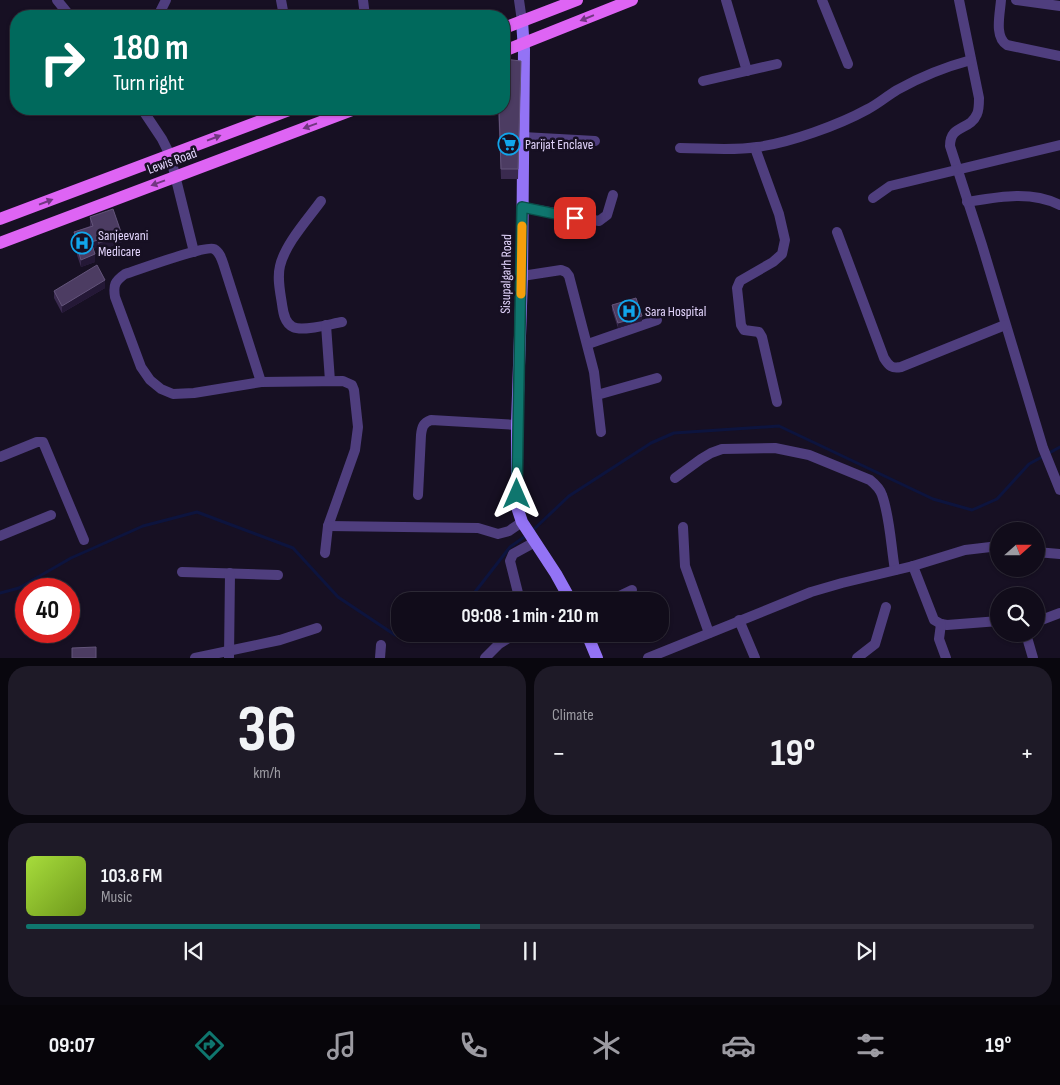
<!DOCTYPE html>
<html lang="en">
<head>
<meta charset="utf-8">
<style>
	body { margin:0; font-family:"Sofia Sans Condensed",sans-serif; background:#1e1a27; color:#f1f3f6; height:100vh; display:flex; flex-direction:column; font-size:19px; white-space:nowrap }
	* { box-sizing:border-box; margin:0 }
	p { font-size:16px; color:#9c9ba2 }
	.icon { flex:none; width:28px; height:28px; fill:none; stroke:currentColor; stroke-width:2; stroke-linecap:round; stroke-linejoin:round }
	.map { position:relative; height:658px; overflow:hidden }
	.drawer { display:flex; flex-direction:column; gap:8px; padding:8px; background:#09070e; flex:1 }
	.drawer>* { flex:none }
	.banner { position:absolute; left:10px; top:10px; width:500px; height:105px; border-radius:20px; box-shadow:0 1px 4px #0004,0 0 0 1px #302c39; background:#00695c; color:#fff; overflow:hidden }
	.needle { width:32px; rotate:69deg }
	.buttons { position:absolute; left:990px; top:522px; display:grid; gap:10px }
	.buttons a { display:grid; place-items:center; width:55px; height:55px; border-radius:50%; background:#110c1a; box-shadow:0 1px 4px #0004,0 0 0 1px #302c39; font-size:25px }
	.speed { position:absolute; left:15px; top:578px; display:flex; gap:10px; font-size:25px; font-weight:700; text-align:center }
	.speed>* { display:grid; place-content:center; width:65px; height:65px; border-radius:50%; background:#110c1a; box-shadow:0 1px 4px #0004,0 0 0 1px #302c39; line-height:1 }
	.speed .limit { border:8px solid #d22; background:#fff; color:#111 }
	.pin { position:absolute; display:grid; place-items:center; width:42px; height:42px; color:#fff; margin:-21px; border-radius:10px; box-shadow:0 2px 8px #0006 }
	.me { position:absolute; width:55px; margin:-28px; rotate:0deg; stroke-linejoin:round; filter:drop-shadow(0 0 4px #0008) }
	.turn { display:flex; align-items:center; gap:18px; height:105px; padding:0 20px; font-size:22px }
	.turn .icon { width:65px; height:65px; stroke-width:2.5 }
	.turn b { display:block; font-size:35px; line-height:42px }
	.big { font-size:38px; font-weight:700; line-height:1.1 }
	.drawer .widget { flex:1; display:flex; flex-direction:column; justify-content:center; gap:8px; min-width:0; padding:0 18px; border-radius:20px; background:#1e1a27 }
	.drawer .dial { align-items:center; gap:0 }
	.dial b { font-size:65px; line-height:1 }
	.song { display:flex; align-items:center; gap:15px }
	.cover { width:60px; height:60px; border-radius:8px; background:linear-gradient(135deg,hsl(80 70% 55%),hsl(80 70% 35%)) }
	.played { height:5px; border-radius:2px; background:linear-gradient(90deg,#0f766e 45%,#302c39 45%) }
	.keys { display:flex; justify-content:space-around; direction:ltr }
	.heat { display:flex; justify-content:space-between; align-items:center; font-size:28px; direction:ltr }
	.drawer .tiles { flex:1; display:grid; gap:8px; grid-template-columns:1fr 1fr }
	.widget:last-child { grid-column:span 2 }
	.trip { position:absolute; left:391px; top:592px; width:278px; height:50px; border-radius:20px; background:#110c1a; box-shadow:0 1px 4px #0004,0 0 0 1px #302c39; font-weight:700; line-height:50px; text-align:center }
	.tabs { display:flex; height:80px; justify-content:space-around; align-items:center; background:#07050a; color:#9c9ba2 }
	.tabs .icon { width:35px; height:35px }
	.tabs .on { color:#0f766e }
	.tabs b { font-size:22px; color:#f1f3f6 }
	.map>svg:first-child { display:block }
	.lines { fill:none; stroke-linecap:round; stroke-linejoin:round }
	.stream { stroke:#0d143e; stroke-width:3 }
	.street { stroke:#4f3e7e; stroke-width:10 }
	.secondary { stroke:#9373f5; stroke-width:12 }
	.primary { stroke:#de64f4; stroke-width:12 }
	.wall { fill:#3a2a4f }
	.shaded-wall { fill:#241836 }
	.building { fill:#4c3c62; stroke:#63547a }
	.oneway { fill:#713681 }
	.route-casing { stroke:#0a4d48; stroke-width:12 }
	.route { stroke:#0f766e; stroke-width:9 }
	.slow { stroke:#f59e0b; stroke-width:9 }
	.labels { text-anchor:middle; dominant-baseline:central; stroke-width:5; stroke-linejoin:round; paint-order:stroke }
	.poi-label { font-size:14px; fill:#e2d4fc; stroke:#171023; text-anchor:start }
	.street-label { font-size:14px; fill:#e2d4fc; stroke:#171023 }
</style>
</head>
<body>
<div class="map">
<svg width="1060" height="658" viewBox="0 0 1060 658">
	<rect width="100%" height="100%" fill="#171023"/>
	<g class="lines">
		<g class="stream">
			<path d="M 532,531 L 569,496 L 651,443 L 674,433 L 779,426 L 933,499 L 972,510 L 997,499 L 1029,464 L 1060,447"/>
			<path d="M 0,593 L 19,588 L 71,558 L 143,526 L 197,512 L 293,548 L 338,597 L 395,635 L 420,640 L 432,634"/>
			<path d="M 468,601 L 510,547 L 527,535"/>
		</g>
		<g class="street">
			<path d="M 57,0 L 70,16"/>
			<path d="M 281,0 L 284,16"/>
			<path d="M 363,0 L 365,16"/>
			<path d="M 519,0 L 522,21"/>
			<path d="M 726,0 L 747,71"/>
			<path d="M 822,0 L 848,64"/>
			<path d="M 959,0 L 979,98 C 979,103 979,110 977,114 C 970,131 950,124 950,146 L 982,245 L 1043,448 L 1060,490"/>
			<path d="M 1001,0 C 1000,14 994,37 1007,45 L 1060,56"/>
			<path d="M 1016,0 L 1060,6"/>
			<path d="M 158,16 L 166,0"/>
			<path d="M 703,81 L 777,64"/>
			<path d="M 142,109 L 162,139 L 170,155 L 194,252"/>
			<path d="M 523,137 L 595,141"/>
			<path d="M 680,148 C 705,148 733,151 757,147 C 789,143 839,125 868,109 C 878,104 887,96 897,90 C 920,77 945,67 971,60"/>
			<path d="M 755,148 L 779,214 L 785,240 L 782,254 L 773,262 L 740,281 L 737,288 L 741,325 L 744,330 L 759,332 L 762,337 L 777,402"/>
			<path d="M 873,198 L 890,186 L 1060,145"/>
			<path d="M 321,201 C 308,219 285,244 280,266 C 277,278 280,291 282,304 C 283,311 284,323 293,327 C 303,332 330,324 342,322"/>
			<path d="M 967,202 C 997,197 1031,190 1060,205"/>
			<path d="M 522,207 L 599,221 L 607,215 L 613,195"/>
			<path d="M 837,232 L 884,358 C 889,366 892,369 901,367 L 1005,325"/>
			<path d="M 522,276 L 561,270 L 566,272 L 569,276 L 594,372 L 601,432"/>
			<path d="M 326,325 L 330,381"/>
			<path d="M 588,344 L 657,320"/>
			<path d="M 261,382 L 224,266 C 222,260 220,252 214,249 C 205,245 138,270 125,274 C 115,281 113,285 115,297 L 141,367 L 150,380 L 161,389 L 173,394 L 194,393 L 261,382 L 343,381 L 352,385 L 354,390 L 358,427 L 355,450 L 328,526 L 325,553"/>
			<path d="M 597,395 L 657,378"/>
			<path d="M 0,457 L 37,442 L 43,442 L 84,540"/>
			<path d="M 675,478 L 701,459 L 711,453 L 722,449 L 775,448 L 809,455 L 870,480 C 875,484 880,489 882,495 C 890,517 891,547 895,570"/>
			<path d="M 418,495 L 421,435 C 422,427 423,423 431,420 L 517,425"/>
			<path d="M 328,526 L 478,528 L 498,534 L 509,531 L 522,522"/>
			<path d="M 683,527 L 685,566 L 709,633"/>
			<path d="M 0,536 L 51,515"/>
			<path d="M 1036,552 L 1060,554"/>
			<path d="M 913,566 L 934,620 L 941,624 L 947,625 L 999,621"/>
			<path d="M 182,572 L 278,575"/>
			<path d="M 520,601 L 510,561 L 513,554 L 535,542"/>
			<path d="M 609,601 L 632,590"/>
			<path d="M 739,620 L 755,658"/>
			<path d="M 1036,622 L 1060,613"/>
			<path d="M 941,624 L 939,639 L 946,658"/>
			<path d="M 1026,634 L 1033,658"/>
			<path d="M 229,657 L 230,573"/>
			<path d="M 195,658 L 280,640 L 317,628"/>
			<path d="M 380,658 L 381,645"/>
			<path d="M 485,658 L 499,644 L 515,634"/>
			<path d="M 648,658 L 811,592 L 842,583 L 913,566 L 965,550 L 999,546"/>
			<path d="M 857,658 L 875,644 L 886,607"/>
		</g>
		<g class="secondary">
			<path d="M 522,21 L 524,50 L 522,276 L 517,425 L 517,507 L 522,522 L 556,574 L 571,601"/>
			<path d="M 587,634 L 597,658"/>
		</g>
		<g class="primary">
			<path d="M 504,28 L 577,0"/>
			<path d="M 504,51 L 632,0"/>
			<path d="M 0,219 L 292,109"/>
			<path d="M 0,243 L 355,109"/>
		</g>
	</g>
	<g class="wall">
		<path d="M 521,61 L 518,179 L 501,179 L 498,109 L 504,109 Z"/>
		<path d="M 90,217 L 122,242 L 99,251 L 98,247 L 93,249 L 95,262 L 81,267 L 77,255 L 77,247 L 74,240 L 74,232 L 90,226 Z"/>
		<path d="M 105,288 L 62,313 L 54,298 L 54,291 Z"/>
		<path d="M 612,305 L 642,321 L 618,328 L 612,310 Z"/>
	</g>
	<g class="shaded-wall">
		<path d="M 122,235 L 122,242 L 99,251 L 99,243 Z"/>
		<path d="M 98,240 L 98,247 L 91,250 L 91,242 Z"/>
		<path d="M 95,254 L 95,262 L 81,267 L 81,260 Z"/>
		<path d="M 105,280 L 105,288 L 62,313 L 62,306 Z"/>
		<path d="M 642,316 L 642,321 L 618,328 L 618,323 Z"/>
	</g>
	<g class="building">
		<path d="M 504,59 L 521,61 L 518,169 L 501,169 L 499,109 L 504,109 Z"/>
		<path d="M 113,209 L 122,235 L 99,243 L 98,240 L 91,242 L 95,254 L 81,260 L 77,247 L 79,246 L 74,232 L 93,226 L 90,217 Z"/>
		<path d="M 97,265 L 105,280 L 62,306 L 54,291 Z"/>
		<path d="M 636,298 L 642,316 L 618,323 L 612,305 Z"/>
		<path d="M 96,647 L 96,658 L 72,658 L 72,648 Z"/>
	</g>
	<defs><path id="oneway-solid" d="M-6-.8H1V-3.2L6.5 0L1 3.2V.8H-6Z" transform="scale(1.25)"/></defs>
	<g class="oneway">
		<use href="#oneway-solid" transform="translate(587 18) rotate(158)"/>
		<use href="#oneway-solid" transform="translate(310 126) rotate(160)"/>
		<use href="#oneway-solid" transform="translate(214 138) rotate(-21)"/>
		<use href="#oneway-solid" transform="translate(158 183) rotate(160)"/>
		<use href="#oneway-solid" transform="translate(46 202) rotate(-21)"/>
	</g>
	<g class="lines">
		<g class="route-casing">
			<path id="route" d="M 517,494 L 522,207 L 575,218"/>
		</g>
		<use href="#route" class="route"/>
		<path class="slow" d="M 521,294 L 522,226"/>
	</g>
	<defs>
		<g id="supermarket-ring" transform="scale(1.125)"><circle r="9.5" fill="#171023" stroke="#11a5eb" stroke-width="1.5"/><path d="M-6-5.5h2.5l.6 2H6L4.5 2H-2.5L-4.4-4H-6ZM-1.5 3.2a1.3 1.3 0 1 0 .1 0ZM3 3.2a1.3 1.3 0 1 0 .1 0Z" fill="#11a5eb"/></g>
		<g id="hospital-ring" transform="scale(1.125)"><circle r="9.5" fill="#171023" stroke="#11a5eb" stroke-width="1.5"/><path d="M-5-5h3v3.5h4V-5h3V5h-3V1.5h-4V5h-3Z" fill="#11a5eb"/></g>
	</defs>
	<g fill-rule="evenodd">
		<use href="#supermarket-ring" x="509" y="144"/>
		<use href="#hospital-ring" x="82" y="243"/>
		<use href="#hospital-ring" x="629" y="311"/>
	</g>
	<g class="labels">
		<g class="poi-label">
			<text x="525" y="144">Parijat Enclave</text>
			<text x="98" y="235">Sanjeevani<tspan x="98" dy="16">Medicare</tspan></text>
			<text x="645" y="311">Sara Hospital</text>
		</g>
		<g class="street-label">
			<text transform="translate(172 161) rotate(-20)">Lewis Road</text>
			<text transform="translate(506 274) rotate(-89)">Sisupalgarh Road</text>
		</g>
	</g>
</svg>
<div class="buttons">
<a><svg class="needle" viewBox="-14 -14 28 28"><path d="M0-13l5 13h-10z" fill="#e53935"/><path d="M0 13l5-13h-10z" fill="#9c9ba2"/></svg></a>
<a><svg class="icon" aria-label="search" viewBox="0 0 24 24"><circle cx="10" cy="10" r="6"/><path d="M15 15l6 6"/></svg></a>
</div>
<div class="speed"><div class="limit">40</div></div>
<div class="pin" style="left:575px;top:218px;background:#d93025"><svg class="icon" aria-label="arrive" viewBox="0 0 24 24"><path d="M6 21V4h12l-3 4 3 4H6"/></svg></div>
<svg class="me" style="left:517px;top:494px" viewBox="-20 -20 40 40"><path d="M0-17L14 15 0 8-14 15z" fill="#0f766e" stroke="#fff" stroke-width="4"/></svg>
<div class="trip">09:08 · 1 min · 210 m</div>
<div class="banner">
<div class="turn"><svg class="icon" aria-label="right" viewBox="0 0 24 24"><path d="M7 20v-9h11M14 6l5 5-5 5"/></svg><div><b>180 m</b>Turn right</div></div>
</div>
</div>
<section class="drawer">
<div class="tiles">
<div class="widget dial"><b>36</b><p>km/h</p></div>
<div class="widget"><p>Climate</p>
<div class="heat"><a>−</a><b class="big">19°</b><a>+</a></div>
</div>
<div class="widget">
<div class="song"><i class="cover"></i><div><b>103.8 FM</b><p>Music</p></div></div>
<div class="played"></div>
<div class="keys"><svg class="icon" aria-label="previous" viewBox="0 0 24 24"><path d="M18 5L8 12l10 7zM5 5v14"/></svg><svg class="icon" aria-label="pause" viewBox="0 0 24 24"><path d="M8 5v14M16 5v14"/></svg><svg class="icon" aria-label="next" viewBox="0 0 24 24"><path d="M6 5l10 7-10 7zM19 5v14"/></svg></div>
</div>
</div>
</section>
<nav class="tabs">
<b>09:07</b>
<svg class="icon on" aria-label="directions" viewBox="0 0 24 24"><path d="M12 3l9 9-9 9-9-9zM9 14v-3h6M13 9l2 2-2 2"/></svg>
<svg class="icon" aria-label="music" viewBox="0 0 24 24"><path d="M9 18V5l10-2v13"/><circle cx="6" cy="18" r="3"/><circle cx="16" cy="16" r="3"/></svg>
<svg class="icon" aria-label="phone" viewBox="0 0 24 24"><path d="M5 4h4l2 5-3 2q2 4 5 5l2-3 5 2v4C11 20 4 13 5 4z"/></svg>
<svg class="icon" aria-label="climate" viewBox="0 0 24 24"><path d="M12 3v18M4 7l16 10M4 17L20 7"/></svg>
<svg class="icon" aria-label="car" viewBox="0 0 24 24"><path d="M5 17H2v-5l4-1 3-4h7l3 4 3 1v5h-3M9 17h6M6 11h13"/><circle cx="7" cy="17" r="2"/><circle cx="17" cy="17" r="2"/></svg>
<svg class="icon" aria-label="filters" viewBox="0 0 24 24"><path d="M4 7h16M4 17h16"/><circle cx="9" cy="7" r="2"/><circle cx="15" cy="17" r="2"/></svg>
<b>19°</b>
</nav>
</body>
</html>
